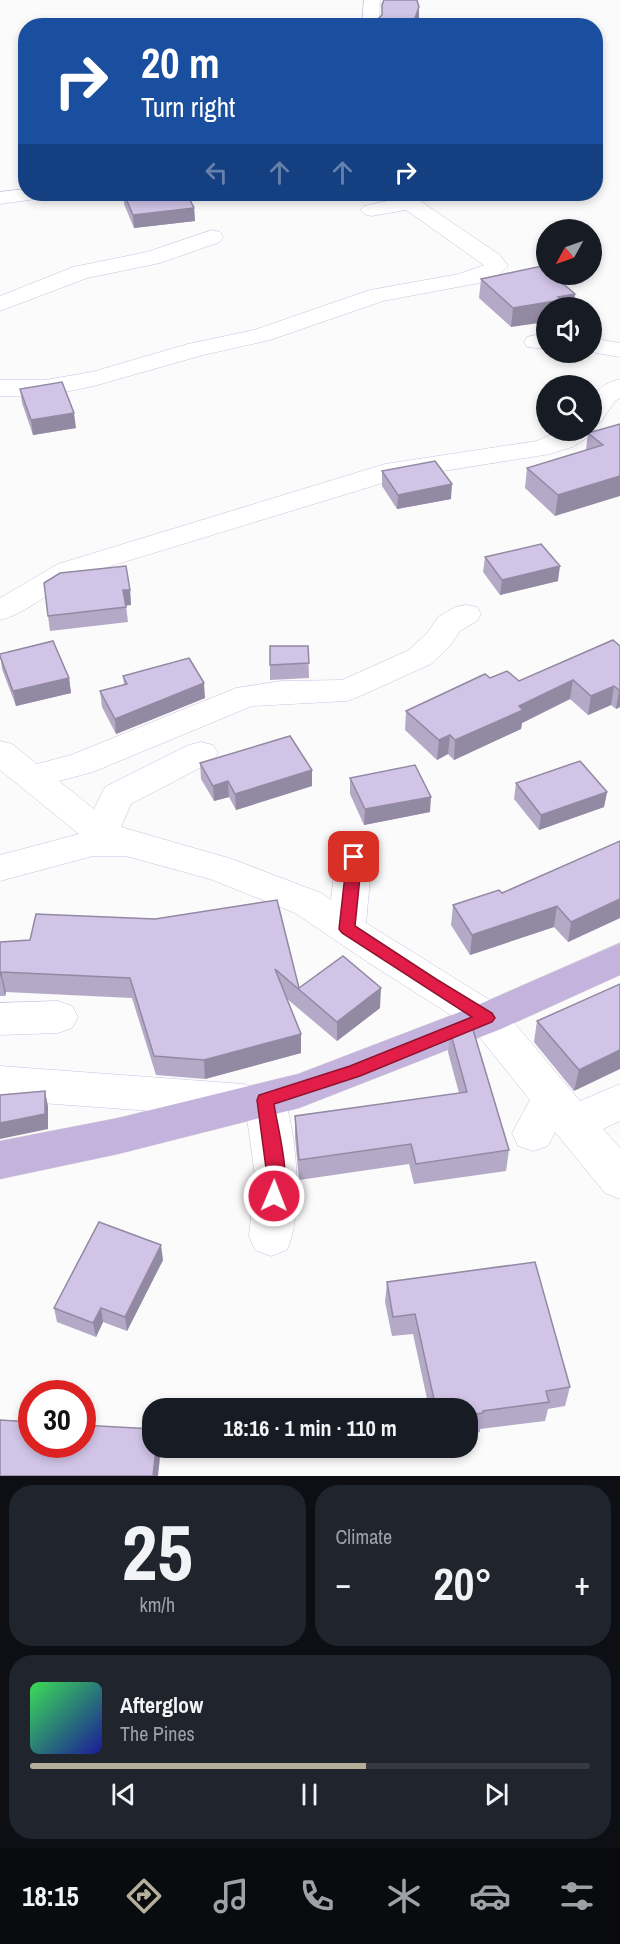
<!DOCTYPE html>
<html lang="en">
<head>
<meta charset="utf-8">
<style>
	body { margin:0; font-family:"Archivo Narrow",sans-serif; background:#20242c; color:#f1f3f6; height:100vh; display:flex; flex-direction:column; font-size:22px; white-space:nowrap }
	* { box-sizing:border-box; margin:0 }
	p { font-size:20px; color:#9ea1a6 }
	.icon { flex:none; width:33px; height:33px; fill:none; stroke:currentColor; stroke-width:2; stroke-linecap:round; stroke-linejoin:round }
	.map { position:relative; height:1476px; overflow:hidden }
	.drawer { display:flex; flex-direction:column; gap:9px; padding:9px; background:#0d0f14; flex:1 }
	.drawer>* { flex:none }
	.banner { position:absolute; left:18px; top:18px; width:585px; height:183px; border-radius:24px; box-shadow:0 3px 9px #0003; background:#1a4fa0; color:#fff; overflow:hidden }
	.needle { width:39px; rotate:230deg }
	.controls { position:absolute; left:536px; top:219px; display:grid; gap:12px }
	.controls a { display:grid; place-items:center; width:66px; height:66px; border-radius:50%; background:#171b24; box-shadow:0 3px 9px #0003; font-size:30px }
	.speed { position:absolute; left:18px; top:1380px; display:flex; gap:12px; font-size:30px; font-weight:700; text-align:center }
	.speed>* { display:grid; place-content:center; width:78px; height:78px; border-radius:50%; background:#171b24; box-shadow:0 3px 9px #0003; line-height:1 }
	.speed .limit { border:9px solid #d22; background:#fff; color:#111 }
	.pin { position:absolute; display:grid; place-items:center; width:51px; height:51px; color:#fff; margin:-26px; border-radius:12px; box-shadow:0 3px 9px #0006 }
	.me { position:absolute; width:66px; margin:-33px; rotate:1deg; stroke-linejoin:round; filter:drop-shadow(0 0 4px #0008) }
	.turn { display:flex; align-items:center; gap:21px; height:126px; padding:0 24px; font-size:27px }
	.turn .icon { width:78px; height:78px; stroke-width:2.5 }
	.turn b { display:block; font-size:42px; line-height:51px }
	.lanes { display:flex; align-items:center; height:57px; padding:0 24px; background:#0003; justify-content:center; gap:30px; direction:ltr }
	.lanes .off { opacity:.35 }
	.big { font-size:45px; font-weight:700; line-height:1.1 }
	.drawer .card { flex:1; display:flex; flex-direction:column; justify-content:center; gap:9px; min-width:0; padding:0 21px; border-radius:24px; background:#20242c }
	.drawer .dial { align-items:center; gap:0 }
	.dial b { font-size:78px; line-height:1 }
	.song { display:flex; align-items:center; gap:18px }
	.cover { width:72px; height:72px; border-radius:9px; background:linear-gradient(135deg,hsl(130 70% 55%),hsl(240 70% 35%)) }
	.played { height:6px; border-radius:3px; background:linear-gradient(90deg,#b5af9a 60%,#363941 60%) }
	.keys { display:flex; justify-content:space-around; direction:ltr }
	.heat { display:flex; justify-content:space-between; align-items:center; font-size:33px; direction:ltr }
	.drawer .tiles { flex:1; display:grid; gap:9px; grid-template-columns:1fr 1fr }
	.card:last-child { grid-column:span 2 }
	.trip { position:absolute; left:142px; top:1398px; width:336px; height:60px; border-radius:24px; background:#171b24; box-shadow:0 3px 9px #0003; font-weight:700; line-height:60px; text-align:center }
	.tab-bar { display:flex; height:96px; justify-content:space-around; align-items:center; background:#090b0e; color:#9ea1a6 }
	.tab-bar .icon { width:42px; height:42px }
	.tab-bar .on { color:#b5af9a }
	.tab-bar b { font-size:27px; color:#f1f3f6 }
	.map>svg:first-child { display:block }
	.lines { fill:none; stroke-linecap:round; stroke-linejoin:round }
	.minor-casing { stroke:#cbbfe1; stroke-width:1 }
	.primary-casing { stroke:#d8d7d9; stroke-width:1 }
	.minor { fill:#fff; fill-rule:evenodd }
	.primary { fill:#c4b3dc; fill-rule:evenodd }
	.wall { fill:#b4a9c7 }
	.shaded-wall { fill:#9289a2 }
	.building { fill:#d1c4e7; stroke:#9289a2; stroke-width:1.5 }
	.route { fill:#e11d48; stroke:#92132f; stroke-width:1.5 }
</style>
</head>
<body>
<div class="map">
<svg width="620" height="1476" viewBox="0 0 620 1476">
	<rect width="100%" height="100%" fill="#fbfbfb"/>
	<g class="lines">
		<g class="minor-casing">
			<g id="minor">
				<path d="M 364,0 L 380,0 L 379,26 L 362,26 Z"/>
				<path d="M 26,189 L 26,194 L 46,194 L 43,198 L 0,204 L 0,192 Z"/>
				<path d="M 387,194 L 410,194 L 500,255 L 508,266 L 497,277 L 484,282 L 383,301 L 270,340 L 203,355 L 94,386 L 45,396 L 0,396 L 0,380 L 45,380 L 92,372 L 188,344 L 254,330 L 370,290 L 459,274 L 484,265 L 406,210 L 371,216 L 364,214 L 360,210 L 364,206 L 392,200 Z"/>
				<path d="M 212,230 L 220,232 L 223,237 L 220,242 L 160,263 L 87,278 L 0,311 L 0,296 L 73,267 L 147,252 Z"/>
				<path d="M 536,335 L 546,335 L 546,349 L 527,347 L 524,342 L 527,337 Z"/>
				<path d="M 591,338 L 620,343 L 620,357 L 591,352 Z"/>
				<path d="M 620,379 L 620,398 L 615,401 L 600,423 L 591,426 L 594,430 L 590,436 L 572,447 L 550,454 L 399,478 L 78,576 C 53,589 26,614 0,620 L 0,598 L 58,564 L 385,464 L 537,441 L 562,430 L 591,430 C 591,402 588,388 620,379 Z"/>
				<path d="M 466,605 L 477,607 L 481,614 L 477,621 L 460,631 L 450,646 L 431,664 L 358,697 L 347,701 L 252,706 L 93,772 L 59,781 L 94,809 L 105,787 L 189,745 L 201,742 L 213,745 L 218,753 L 213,761 L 131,804 L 121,827 L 232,859 L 321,893 L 331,900 L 336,857 L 341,848 L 354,844 L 367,848 L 372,857 L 366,923 L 501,1007 L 580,1101 L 620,1084 L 620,1121 L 603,1129 L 620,1148 L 620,1199 L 605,1193 L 555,1132 L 548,1146 L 533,1151 L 518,1146 L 512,1133 L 530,1100 L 473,1029 L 369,963 L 295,913 L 210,879 L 126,856 L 93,856 L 0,881 L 0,855 L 79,834 L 0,770 L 0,741 L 12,744 L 37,764 L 71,755 L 236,688 L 281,681 L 342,680 L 409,650 L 428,632 L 438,617 L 455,607 Z"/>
				<path d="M 58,1001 L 72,1006 L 78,1017 L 72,1028 L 58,1033 L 0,1035 L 0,1003 Z"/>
				<path d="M 0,1066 L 244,1084 L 252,1087 L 265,1083 L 280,1088 C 297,1124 304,1213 287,1250 L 271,1256 L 255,1250 L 249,1236 L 255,1176 L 247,1118 L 0,1100 Z"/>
			</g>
		</g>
		<g class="primary-casing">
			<path id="primary" d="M 620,943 L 620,975 L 501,1029 L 299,1108 L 118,1154 L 0,1179 L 0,1141 L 118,1118 L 298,1074 L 473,1007 Z"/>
		</g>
		<use href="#minor" class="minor"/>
		<use href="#primary" class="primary"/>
	</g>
	<g class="wall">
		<path d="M 419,7 L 419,19 L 416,26 L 377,26 L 377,20 Z"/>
		<path d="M 124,194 L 187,194 L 194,208 L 195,221 L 134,228 L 124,204 Z"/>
		<path d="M 481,279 L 575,294 L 573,308 L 546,308 L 511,327 L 479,298 Z"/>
		<path d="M 20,389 L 76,428 L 33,435 L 22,403 Z"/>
		<path d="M 620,424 L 555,516 L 525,488 L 527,468 L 586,450 L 588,433 Z"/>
		<path d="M 382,471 L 451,499 L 397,509 L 382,486 Z"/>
		<path d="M 485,557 L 558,581 L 500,595 L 483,572 Z"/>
		<path d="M 130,590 L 131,605 L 126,605 L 128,622 L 50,631 L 48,616 Z"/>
		<path d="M 308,646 L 309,678 L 270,680 L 270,665 Z"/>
		<path d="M 620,646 L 620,707 L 616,709 L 611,705 L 588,715 L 570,699 L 522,723 L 521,729 L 454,760 L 448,754 L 437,760 L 405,730 L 406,711 L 490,678 L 519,681 Z"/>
		<path d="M 0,654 L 69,678 L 71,693 L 16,706 L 2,669 Z"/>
		<path d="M 123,676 L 205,698 L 116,734 L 102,707 L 100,691 L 124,685 Z"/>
		<path d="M 200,763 L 312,786 L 236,810 L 229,797 L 214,801 L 201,779 Z"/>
		<path d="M 350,778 L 430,812 L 364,825 L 350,794 Z"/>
		<path d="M 516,783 L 607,792 L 604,807 L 539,830 L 514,799 Z"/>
		<path d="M 620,841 L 620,918 L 568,942 L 554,927 L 470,955 L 451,925 L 453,905 L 502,893 Z"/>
		<path d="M 277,900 L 299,988 L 380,1008 L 337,1041 L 286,998 L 301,1053 L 205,1079 L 156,1075 L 132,998 L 6,992 L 5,996 L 0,996 L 0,942 L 30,940 Z"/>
		<path d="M 620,984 L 574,1091 L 534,1042 L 537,1021 Z"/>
		<path d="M 450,1031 L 509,1150 L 506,1171 L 414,1184 L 409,1164 L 299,1180 L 295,1137 L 295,1116 L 459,1093 L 448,1052 Z"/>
		<path d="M 163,1260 L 127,1331 L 103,1322 L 96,1337 L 57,1322 L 54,1308 Z"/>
		<path d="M 387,1282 L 570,1387 L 565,1406 L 548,1409 L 545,1421 L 480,1429 L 480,1432 L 468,1434 L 468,1408 L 429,1408 L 413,1334 L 392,1336 L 385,1302 Z"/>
	</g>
	<g class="shaded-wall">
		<path d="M 419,7 L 419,19 L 416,26 L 412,26 Z"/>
		<path d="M 194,208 L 195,221 L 134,228 L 133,215 Z"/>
		<path d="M 575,294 L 573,308 L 546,308 L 546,322 L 511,327 L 513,308 Z"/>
		<path d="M 74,413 L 76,428 L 33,435 L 31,420 Z"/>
		<path d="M 620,476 L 620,496 L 555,516 L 558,495 Z"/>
		<path d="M 452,484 L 451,499 L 397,509 L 398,495 Z"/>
		<path d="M 560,566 L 558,581 L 500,595 L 502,580 Z"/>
		<path d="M 123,590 L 130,590 L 131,605 L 124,606 Z"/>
		<path d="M 69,678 L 71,693 L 16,706 L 13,691 Z"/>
		<path d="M 573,680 L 570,699 L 522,723 L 521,729 L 454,760 L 455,740 L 519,706 Z"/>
		<path d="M 204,683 L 205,698 L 116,734 L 115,719 Z"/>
		<path d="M 614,686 L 611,705 L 588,715 L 591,696 Z"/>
		<path d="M 620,689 L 620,707 L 616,709 L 619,690 Z"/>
		<path d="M 450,735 L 448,754 L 437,760 L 439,740 Z"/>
		<path d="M 312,770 L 312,786 L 236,810 L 235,794 Z"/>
		<path d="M 228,781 L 229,797 L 214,801 L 213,786 Z"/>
		<path d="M 607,792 L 604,807 L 539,830 L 541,815 Z"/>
		<path d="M 431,797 L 430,812 L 364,825 L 365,809 Z"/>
		<path d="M 620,899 L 620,918 L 568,942 L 571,922 Z"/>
		<path d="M 557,906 L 554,927 L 470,955 L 472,935 Z"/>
		<path d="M 1,972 L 6,992 L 5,996 L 1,976 Z"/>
		<path d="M 381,988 L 380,1008 L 337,1041 L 337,1022 Z"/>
		<path d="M 301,1034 L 301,1053 L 205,1079 L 204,1060 Z"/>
		<path d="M 620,1050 L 620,1069 L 574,1091 L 579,1070 Z"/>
		<path d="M 45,1091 L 48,1106 L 48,1129 L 0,1139 L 0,1123 Z"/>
		<path d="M 161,1245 L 163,1260 L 127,1331 L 125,1317 Z"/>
		<path d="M 101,1308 L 103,1322 L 96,1337 L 93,1323 Z"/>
		<path d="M 156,1448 L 161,1448 L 158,1476 L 153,1476 Z"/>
	</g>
	<g class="building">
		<path d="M 384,0 L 417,0 L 419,7 L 412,26 L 380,26 L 383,20 L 377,20 L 382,15 L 382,5 Z"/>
		<path d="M 124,194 L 187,194 L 194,208 L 133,215 Z"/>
		<path d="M 542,266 L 546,269 L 546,274 L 552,274 L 575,294 L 558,297 L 561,300 L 513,308 L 481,279 Z"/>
		<path d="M 62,382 L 74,413 L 31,420 L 20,389 Z"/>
		<path d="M 620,424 L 620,476 L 558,495 L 527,468 L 603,445 L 588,433 Z"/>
		<path d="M 435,461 L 452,484 L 398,495 L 382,471 Z"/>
		<path d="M 541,544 L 560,566 L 502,580 L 485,557 Z"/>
		<path d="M 126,566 L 130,590 L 123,590 L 126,607 L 48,616 L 44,583 L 60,573 Z"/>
		<path d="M 613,640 L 620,646 L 620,689 L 619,690 L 614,686 L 591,696 L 573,680 L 519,706 L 523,710 L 455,740 L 450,735 L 439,740 L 406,711 L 485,674 L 490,678 L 507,671 L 519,681 Z"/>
		<path d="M 53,641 L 69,678 L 13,691 L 0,656 L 0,654 Z"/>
		<path d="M 270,646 L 308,646 L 309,663 L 270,665 Z"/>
		<path d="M 189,658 L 204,683 L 115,719 L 100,691 L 127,684 L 123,676 Z"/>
		<path d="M 290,736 L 312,770 L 235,794 L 228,781 L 213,786 L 200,763 Z"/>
		<path d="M 580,761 L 607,792 L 541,815 L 516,783 Z"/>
		<path d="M 415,765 L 431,797 L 365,809 L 350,778 Z"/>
		<path d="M 620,841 L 620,899 L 571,922 L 557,906 L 472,935 L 453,905 L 499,890 L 502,893 Z"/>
		<path d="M 277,900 L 299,988 L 343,956 L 381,988 L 337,1022 L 275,969 L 301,1034 L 204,1060 L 154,1056 L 130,978 L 1,972 L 1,976 L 0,976 L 0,942 L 30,940 L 36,914 L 155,919 Z"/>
		<path d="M 620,984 L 620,1050 L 579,1070 L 537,1021 Z"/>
		<path d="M 471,1023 L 509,1150 L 416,1164 L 411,1144 L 299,1160 L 295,1116 L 467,1092 L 450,1031 Z"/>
		<path d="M 45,1091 L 45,1114 L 0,1123 L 0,1095 Z"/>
		<path d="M 99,1222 L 161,1245 L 125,1317 L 101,1308 L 93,1323 L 54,1308 Z"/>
		<path d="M 535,1262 L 570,1387 L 546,1391 L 549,1402 L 483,1411 L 483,1413 L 468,1415 L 468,1408 L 446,1408 L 446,1406 L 436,1408 L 415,1314 L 393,1317 L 387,1282 Z"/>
		<path d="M 0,1420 L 32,1422 L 32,1444 L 82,1444 L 82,1425 L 153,1429 L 153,1448 L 156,1448 L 153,1476 L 0,1476 Z"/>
	</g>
	<path class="route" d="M 354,851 L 359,853 L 362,857 L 355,926 L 436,979 L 492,1013 L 495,1018 L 492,1022 L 360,1076 L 274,1104 C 278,1130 292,1178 281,1202 L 274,1204 L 268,1202 L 265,1196 L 267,1176 L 257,1100 L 259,1095 L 350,1066 L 472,1017 L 342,933 L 339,929 L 347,857 L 349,853 Z"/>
</svg>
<div class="controls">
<a><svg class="needle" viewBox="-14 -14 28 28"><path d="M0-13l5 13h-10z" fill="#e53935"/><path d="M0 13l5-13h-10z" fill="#9ea1a6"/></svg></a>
<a><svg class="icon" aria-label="sound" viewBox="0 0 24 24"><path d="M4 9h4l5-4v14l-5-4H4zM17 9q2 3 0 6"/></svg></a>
<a><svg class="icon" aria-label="search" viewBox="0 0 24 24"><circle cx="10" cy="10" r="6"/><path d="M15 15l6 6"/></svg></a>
</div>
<div class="speed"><div class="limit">30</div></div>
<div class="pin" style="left:354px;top:857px;background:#d93025"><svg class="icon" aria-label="arrive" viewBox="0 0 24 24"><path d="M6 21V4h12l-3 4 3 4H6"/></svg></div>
<svg class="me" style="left:274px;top:1196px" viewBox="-20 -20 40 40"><circle r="17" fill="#e11d48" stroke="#fff" stroke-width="3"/><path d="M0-11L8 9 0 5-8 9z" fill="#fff"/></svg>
<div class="trip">18:16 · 1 min · 110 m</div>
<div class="banner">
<div class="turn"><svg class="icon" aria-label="right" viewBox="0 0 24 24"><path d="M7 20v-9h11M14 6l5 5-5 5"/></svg><div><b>20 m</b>Turn right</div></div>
<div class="lanes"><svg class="icon off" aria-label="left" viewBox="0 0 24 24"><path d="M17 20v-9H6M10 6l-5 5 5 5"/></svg><svg class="icon off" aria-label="ahead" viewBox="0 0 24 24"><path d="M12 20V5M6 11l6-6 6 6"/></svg><svg class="icon off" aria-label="ahead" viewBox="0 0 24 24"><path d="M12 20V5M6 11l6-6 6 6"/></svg><svg class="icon" aria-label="right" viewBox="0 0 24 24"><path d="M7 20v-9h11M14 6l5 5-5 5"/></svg></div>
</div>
</div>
<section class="drawer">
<div class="tiles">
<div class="card dial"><b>25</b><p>km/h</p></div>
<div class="card"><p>Climate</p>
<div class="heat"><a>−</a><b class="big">20°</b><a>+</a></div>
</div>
<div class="card">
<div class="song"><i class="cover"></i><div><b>Afterglow</b><p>The Pines</p></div></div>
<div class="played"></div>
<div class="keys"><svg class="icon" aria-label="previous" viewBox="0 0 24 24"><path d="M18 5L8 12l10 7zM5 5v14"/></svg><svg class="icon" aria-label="pause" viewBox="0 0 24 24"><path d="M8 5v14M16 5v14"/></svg><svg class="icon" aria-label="next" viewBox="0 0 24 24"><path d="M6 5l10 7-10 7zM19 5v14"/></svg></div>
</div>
</div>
</section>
<nav class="tab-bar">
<b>18:15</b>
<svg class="icon on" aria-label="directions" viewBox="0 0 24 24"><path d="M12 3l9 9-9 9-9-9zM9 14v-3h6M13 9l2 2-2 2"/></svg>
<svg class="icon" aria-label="music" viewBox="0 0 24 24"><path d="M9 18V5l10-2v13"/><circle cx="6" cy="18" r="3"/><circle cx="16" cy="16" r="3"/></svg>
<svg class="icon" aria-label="phone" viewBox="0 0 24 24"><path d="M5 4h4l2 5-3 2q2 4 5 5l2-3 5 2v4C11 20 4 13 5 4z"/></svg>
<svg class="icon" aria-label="climate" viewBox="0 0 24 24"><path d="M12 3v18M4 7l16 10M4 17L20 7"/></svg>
<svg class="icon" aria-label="car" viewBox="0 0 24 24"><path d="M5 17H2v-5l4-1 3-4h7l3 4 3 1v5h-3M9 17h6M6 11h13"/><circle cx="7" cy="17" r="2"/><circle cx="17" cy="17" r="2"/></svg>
<svg class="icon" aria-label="filters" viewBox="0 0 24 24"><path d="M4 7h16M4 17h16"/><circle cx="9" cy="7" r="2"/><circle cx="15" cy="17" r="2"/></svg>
</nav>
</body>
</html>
